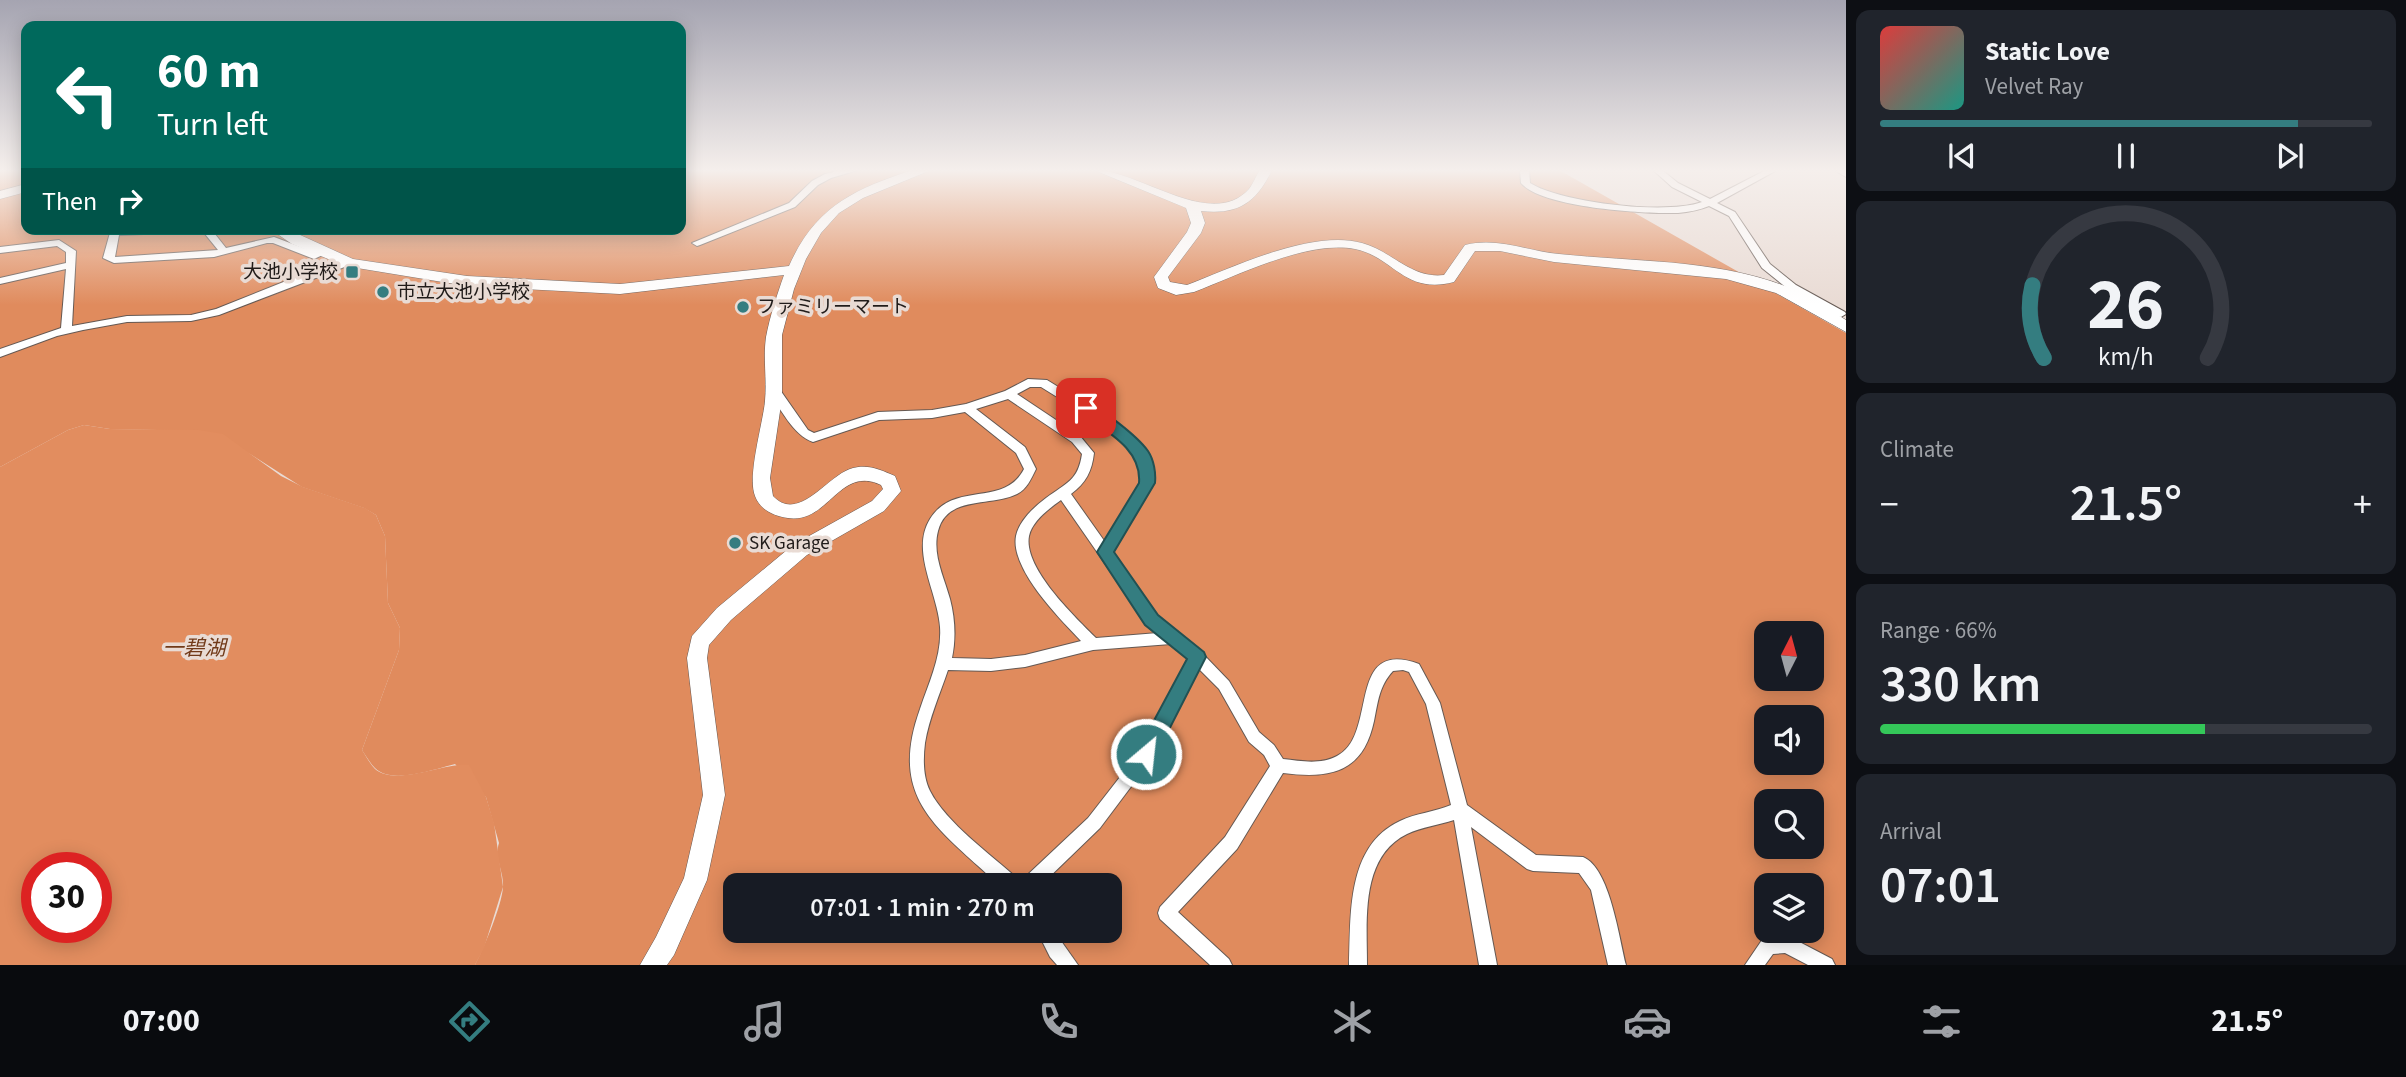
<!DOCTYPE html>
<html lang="en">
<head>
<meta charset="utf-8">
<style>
	body { margin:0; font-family:"Source Sans 3","Noto Sans JP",sans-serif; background:#20242c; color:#f1f3f6; height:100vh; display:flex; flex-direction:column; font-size:26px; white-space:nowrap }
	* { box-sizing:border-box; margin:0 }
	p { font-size:23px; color:#9ea1a6 }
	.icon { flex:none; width:38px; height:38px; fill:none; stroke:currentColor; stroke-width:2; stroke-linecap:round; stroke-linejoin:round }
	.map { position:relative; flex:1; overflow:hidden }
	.drawer { display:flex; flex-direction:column; gap:10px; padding:10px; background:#0d0f14; width:560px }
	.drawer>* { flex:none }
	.top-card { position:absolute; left:21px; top:21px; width:665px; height:214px; border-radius:14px; box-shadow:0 4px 18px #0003; background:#00695c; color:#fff; overflow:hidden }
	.needle { width:46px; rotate:6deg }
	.tools { position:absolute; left:1754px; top:621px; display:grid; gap:14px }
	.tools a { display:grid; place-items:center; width:70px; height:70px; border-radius:14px; background:#171b24; box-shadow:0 4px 18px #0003; font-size:35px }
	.speed { position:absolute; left:21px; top:852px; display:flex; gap:14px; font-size:35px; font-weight:700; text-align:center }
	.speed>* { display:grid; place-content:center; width:91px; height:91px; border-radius:50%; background:#171b24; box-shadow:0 4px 18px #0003; line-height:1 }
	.speed .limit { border:10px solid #d22; background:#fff; color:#111 }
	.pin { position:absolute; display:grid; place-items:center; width:60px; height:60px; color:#fff; margin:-30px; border-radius:14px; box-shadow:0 4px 10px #0006 }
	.me { position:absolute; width:77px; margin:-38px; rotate:28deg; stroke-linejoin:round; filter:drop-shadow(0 0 5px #0008) }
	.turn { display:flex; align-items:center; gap:24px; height:147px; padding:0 21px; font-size:32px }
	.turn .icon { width:91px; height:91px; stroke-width:2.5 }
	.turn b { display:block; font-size:49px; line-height:60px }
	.then { display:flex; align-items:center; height:66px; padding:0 21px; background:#0003; gap:14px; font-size:26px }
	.big { font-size:52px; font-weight:600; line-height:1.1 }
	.drawer .card { flex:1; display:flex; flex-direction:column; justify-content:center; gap:10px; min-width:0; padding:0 24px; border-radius:14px; background:#20242c }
	.drawer .dial { align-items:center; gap:0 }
	.dial svg { height:182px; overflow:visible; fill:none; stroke:#363941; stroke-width:7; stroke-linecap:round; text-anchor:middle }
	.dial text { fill:#f1f3f6; stroke:none }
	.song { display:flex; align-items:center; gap:21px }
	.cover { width:84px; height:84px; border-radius:10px; background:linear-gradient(135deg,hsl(0 70% 55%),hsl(170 70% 35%)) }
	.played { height:7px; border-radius:4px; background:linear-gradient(90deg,#347d80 85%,#363941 85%) }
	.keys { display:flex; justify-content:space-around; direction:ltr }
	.heat { display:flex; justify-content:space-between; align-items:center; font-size:38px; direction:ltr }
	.charge { height:10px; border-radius:5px; background:linear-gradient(90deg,#34c759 66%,#363941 0) }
	.trip { position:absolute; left:723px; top:873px; width:399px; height:70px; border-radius:14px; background:#171b24; box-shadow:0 4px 18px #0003; font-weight:600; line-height:70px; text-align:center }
	.tabs { display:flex; height:112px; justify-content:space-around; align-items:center; background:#090b0e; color:#9ea1a6 }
	.tabs .icon { width:49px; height:49px }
	.tabs .active { color:#347d80 }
	.tabs b { font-size:32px; color:#f1f3f6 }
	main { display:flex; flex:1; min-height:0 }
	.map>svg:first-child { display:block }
	.forest { fill:#e08b5d; fill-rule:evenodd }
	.water { fill:#e28d5f; fill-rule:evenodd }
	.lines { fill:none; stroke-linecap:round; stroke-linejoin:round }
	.street-casing { stroke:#655953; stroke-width:2 }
	.secondary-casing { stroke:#655953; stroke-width:1 }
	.street { fill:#fff; fill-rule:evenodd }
	.secondary { fill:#fff; fill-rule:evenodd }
	.route { fill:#347d80; stroke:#225153; stroke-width:2 }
	.poi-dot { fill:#347d80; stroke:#e9dbd4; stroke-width:2.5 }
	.labels { text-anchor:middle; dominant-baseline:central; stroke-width:7; stroke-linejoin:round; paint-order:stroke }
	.poi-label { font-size:19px; fill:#211c1a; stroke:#e9dbd4; text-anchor:start }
	.water-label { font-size:21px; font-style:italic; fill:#713a19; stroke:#e9dbd4 }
</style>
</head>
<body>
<main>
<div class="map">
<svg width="1846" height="965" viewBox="0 0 1846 965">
	<rect width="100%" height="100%" fill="#e9dbd4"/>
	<path class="forest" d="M 0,170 L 26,170 L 26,229 L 681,229 L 681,170 L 1559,170 L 1846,333 L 1846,965 L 475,965 C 484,948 502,905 503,887 C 504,872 494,858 499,843 L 486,797 L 455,764 C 435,769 392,785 375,768 C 370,763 366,756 362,750 L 399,650 L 400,628 L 388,603 L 385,536 L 376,515 L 364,508 L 302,487 L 250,454 L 157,430 L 110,429 L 84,425 L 68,430 L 0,467 ZM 1766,634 L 1811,634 L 1811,679 L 1766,679 ZM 1766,718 L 1811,718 L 1811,763 L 1766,763 ZM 1766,802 L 1811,802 L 1811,847 L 1766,847 ZM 735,886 L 1110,886 L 1110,931 L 735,931 ZM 1766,886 L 1811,886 L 1811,931 L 1766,931 Z"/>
	<path class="water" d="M 84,425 L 110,429 L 199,430 L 223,434 L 281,476 L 303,487 L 365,508 L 376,515 L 385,536 L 388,603 L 400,628 L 399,650 L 362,750 C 366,756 370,764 375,769 C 396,787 444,762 469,765 L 486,797 L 494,823 L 503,887 L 484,948 L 475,965 L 0,965 L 0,467 L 68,430 ZM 37,868 L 96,868 L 96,928 L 37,928 Z"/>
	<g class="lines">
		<g class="street-casing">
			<g id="street">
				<path d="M 842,170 L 858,170 L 831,178 L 818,185 L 795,207 L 700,245 L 697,246 L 692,243 L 789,203 L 812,181 L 825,174 Z"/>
				<path d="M 1520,170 L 1529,170 L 1530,183 C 1562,203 1667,215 1702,202 L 1672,187 L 1653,170 L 1662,170 L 1678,183 L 1710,199 L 1766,170 L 1777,170 L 1717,203 L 1735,212 L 1770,264 L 1796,285 L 1845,312 L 1846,314 L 1841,317 L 1837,316 L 1788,289 L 1762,268 L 1729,216 L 1709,206 C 1699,210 1689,212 1678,213 C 1646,214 1542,208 1521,183 Z"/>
				<path d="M 1834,170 L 1846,170 L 1846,177 Z"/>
				<path d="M 111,229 L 198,229 L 193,232 L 119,235 L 115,257 L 218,250 L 201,229 L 211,229 L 226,248 L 274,237 L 314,252 L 324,249 L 329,252 L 314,259 L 273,243 L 267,243 L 214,257 L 114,263 L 103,258 Z"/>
				<path d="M 59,240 L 76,251 L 72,326 L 127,316 L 191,315 L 216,309 L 291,279 L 350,260 L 355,263 L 219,315 L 191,321 L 127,322 L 83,330 L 57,336 L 0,357 L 0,349 L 61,328 L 66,269 L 0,284 L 0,278 L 66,263 L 66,252 L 57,246 L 0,253 L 0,247 Z"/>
				<path d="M 1028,379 L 1047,380 L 1107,417 L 1135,440 L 1149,455 L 1154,474 L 1153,483 L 1112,553 L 1157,616 L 1202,653 L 1229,681 L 1259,732 L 1274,745 L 1283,759 C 1301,761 1320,765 1337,756 C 1379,735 1345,637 1419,664 L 1440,703 L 1467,805 L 1536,855 L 1583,857 C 1610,868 1619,938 1626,965 L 1608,965 L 1591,890 L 1579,873 L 1533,871 L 1527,869 L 1471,827 L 1497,965 L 1479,965 L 1454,820 C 1439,825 1422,827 1407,834 C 1360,857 1367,920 1367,965 L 1349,965 C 1351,915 1346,846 1400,821 C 1416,813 1435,812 1451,805 L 1426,704 L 1409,672 L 1403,670 L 1393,671 C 1379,686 1378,702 1374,721 C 1363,773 1330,779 1283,773 L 1237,849 L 1178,912 L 1229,959 L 1232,965 L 1210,965 L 1160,919 L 1158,913 L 1160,907 L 1225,837 L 1270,766 L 1264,755 L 1249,742 L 1219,689 L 1198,668 L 1151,760 L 1100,828 L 1040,886 L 1000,886 C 940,829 887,801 920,709 C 929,682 942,656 940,627 C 938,593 910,551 930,519 C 954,480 1004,508 1024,469 L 1016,453 L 965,412 L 932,418 L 879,420 L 813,442 C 793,435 780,408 768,390 L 770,387 L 778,387 L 808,430 L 814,433 L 878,412 L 932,410 L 966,404 L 1005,391 ZM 1030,387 L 1041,387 L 1099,423 L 1127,446 L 1137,457 L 1142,474 L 1141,483 L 1105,542 L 1071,494 C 1086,483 1092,471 1094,453 L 1080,436 L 1017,394 ZM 1008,399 L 1072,442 L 1082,454 C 1078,481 1066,483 1046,498 C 1034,507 1019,521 1016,536 C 1010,569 1060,619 1081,641 L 1025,655 L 991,659 L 952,658 C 956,639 955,618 950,599 C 944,577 932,554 938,531 C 947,495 991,507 1017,494 C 1027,489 1031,479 1036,469 L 1025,447 L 976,409 ZM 1061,500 L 1147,624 L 1158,633 L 1096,638 C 1075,617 1023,568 1029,536 C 1032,521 1050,508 1061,500 ZM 1171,644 L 1189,659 L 1141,750 L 1088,818 L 1022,880 L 1020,884 L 1019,880 C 993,856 946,823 930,791 C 923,777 923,759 925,743 C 929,718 940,694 948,670 L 991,671 L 1025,667 L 1093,650 Z"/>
				<path d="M 1037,931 L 1054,931 L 1078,965 L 1057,965 L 1050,957 Z"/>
				<path d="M 1786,935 L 1832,959 L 1835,965 L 1808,965 L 1785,953 L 1773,954 L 1765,965 L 1745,965 L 1762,940 Z"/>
			</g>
		</g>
		<g class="secondary-casing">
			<g id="secondary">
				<path d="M 913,170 L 931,170 L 863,198 L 839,213 L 821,233 L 806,259 L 794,289 L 782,335 L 782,398 L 770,478 L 773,496 C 799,524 828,474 853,468 C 869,464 881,470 895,476 L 901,491 L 884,511 L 807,555 L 731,620 L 709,645 L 707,658 L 725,795 L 707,880 L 674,955 L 667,965 L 640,965 L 656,937 L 684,878 L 703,795 L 687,658 L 692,636 L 717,608 L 793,545 L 872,501 L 883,489 L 881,485 C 839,465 829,524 788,518 C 774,516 760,510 755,496 C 747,476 763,423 765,401 C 767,379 763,358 766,337 C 770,316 777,295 784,275 L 620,294 L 467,286 L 345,266 L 292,244 L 270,229 L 287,229 L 353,259 L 467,276 L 620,284 L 789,266 C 815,207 854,189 913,170 Z"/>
				<path d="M 1094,170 C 1140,170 1211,231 1249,189 C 1253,184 1256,176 1260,170 L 1272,170 C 1256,203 1238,215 1201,211 L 1205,223 L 1201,233 L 1168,277 L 1170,282 L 1187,285 C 1234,267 1312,229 1362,243 C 1392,251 1411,279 1444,275 L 1465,245 C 1498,237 1527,251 1559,254 C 1635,262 1714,259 1785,286 C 1807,295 1827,308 1846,320 L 1846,332 L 1776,293 L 1726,279 L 1554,262 L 1500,251 L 1475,251 L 1454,282 C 1404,295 1394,257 1355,249 C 1308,240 1238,275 1194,292 L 1176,295 L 1158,288 L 1154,277 L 1187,232 L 1191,223 L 1186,208 Z"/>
				<path d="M 26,184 L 26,192 L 0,199 L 0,191 Z"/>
			</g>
		</g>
		<use href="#street" class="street"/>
		<use href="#secondary" class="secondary"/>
	</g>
	<linearGradient id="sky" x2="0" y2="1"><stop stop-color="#a5a4b1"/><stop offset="0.56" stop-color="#f5efec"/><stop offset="1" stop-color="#f5efec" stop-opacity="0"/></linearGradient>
	<rect width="1846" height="305" fill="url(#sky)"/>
	<path class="route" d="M 1086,403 C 1102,408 1138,437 1148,451 C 1154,460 1156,473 1155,483 L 1114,552 L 1158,615 L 1204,652 L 1206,657 L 1153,761 L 1146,764 L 1139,761 L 1136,754 L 1187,659 L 1145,625 L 1097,552 L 1139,483 C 1142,448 1105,431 1080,412 L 1078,408 Z"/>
	<g class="poi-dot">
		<rect x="345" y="265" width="14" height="14" rx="3.5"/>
		<circle cx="383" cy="292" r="7"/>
		<circle cx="743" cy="307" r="7"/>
		<circle cx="735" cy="543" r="7"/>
	</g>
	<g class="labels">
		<g class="poi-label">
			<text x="338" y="272" text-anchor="end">大池小学校</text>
			<text x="397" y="292">市立大池小学校</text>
			<text x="757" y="307">ファミリーマート</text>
			<text x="749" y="543">SK Garage</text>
		</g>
		<g class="water-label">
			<text x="194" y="648">一碧湖</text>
		</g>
	</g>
</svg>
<div class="tools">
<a><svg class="needle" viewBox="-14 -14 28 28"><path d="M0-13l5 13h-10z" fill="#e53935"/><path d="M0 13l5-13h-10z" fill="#9ea1a6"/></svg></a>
<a><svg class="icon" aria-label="sound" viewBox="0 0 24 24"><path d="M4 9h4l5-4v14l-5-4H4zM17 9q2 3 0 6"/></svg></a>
<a><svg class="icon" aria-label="search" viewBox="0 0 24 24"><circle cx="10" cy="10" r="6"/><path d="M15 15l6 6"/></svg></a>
<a><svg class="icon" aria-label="layers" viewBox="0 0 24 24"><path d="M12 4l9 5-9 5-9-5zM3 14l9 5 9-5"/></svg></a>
</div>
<div class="speed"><div class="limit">30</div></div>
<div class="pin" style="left:1086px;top:408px;background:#d93025"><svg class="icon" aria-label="arrive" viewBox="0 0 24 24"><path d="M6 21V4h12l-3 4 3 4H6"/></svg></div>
<svg class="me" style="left:1146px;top:754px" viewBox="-20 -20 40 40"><circle r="17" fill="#347d80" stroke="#fff" stroke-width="3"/><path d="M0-11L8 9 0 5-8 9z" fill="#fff"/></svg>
<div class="trip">07:01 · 1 min · 270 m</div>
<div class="top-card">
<div class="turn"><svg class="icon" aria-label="left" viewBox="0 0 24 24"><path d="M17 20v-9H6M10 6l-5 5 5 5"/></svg><div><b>60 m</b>Turn left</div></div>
<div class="then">Then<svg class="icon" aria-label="right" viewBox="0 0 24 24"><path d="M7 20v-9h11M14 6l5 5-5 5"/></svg></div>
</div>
</div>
<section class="drawer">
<div class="card">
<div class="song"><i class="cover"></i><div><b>Static Love</b><p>Velvet Ray</p></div></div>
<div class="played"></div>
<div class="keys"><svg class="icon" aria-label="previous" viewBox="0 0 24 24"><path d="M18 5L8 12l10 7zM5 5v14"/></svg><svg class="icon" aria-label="pause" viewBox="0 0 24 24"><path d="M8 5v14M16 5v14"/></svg><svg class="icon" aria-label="next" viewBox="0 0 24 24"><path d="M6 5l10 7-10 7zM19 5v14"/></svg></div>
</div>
<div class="card dial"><svg viewBox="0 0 100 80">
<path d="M14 69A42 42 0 1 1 86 69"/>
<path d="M14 69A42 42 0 0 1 9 37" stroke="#347d80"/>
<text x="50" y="56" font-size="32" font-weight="700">26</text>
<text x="50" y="72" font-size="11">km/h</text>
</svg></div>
<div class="card"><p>Climate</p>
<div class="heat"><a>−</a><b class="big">21.5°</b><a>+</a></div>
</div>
<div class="card"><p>Range · 66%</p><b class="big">330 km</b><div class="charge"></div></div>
<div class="card"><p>Arrival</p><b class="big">07:01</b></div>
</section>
</main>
<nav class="tabs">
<b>07:00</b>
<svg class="icon active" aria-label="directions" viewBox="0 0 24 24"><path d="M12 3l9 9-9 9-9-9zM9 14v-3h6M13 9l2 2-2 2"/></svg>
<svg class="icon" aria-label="music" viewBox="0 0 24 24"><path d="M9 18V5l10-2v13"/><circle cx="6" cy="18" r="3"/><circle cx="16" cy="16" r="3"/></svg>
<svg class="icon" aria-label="phone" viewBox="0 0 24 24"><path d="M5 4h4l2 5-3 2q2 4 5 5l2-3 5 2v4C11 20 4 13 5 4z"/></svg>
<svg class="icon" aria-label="climate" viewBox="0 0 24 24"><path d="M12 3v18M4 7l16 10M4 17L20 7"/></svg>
<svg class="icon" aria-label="car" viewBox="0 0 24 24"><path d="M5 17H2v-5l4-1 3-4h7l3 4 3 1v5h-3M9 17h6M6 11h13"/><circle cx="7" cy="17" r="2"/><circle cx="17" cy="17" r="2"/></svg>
<svg class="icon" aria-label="filters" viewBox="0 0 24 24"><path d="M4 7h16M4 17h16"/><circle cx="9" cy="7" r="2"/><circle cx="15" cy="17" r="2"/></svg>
<b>21.5°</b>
</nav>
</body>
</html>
